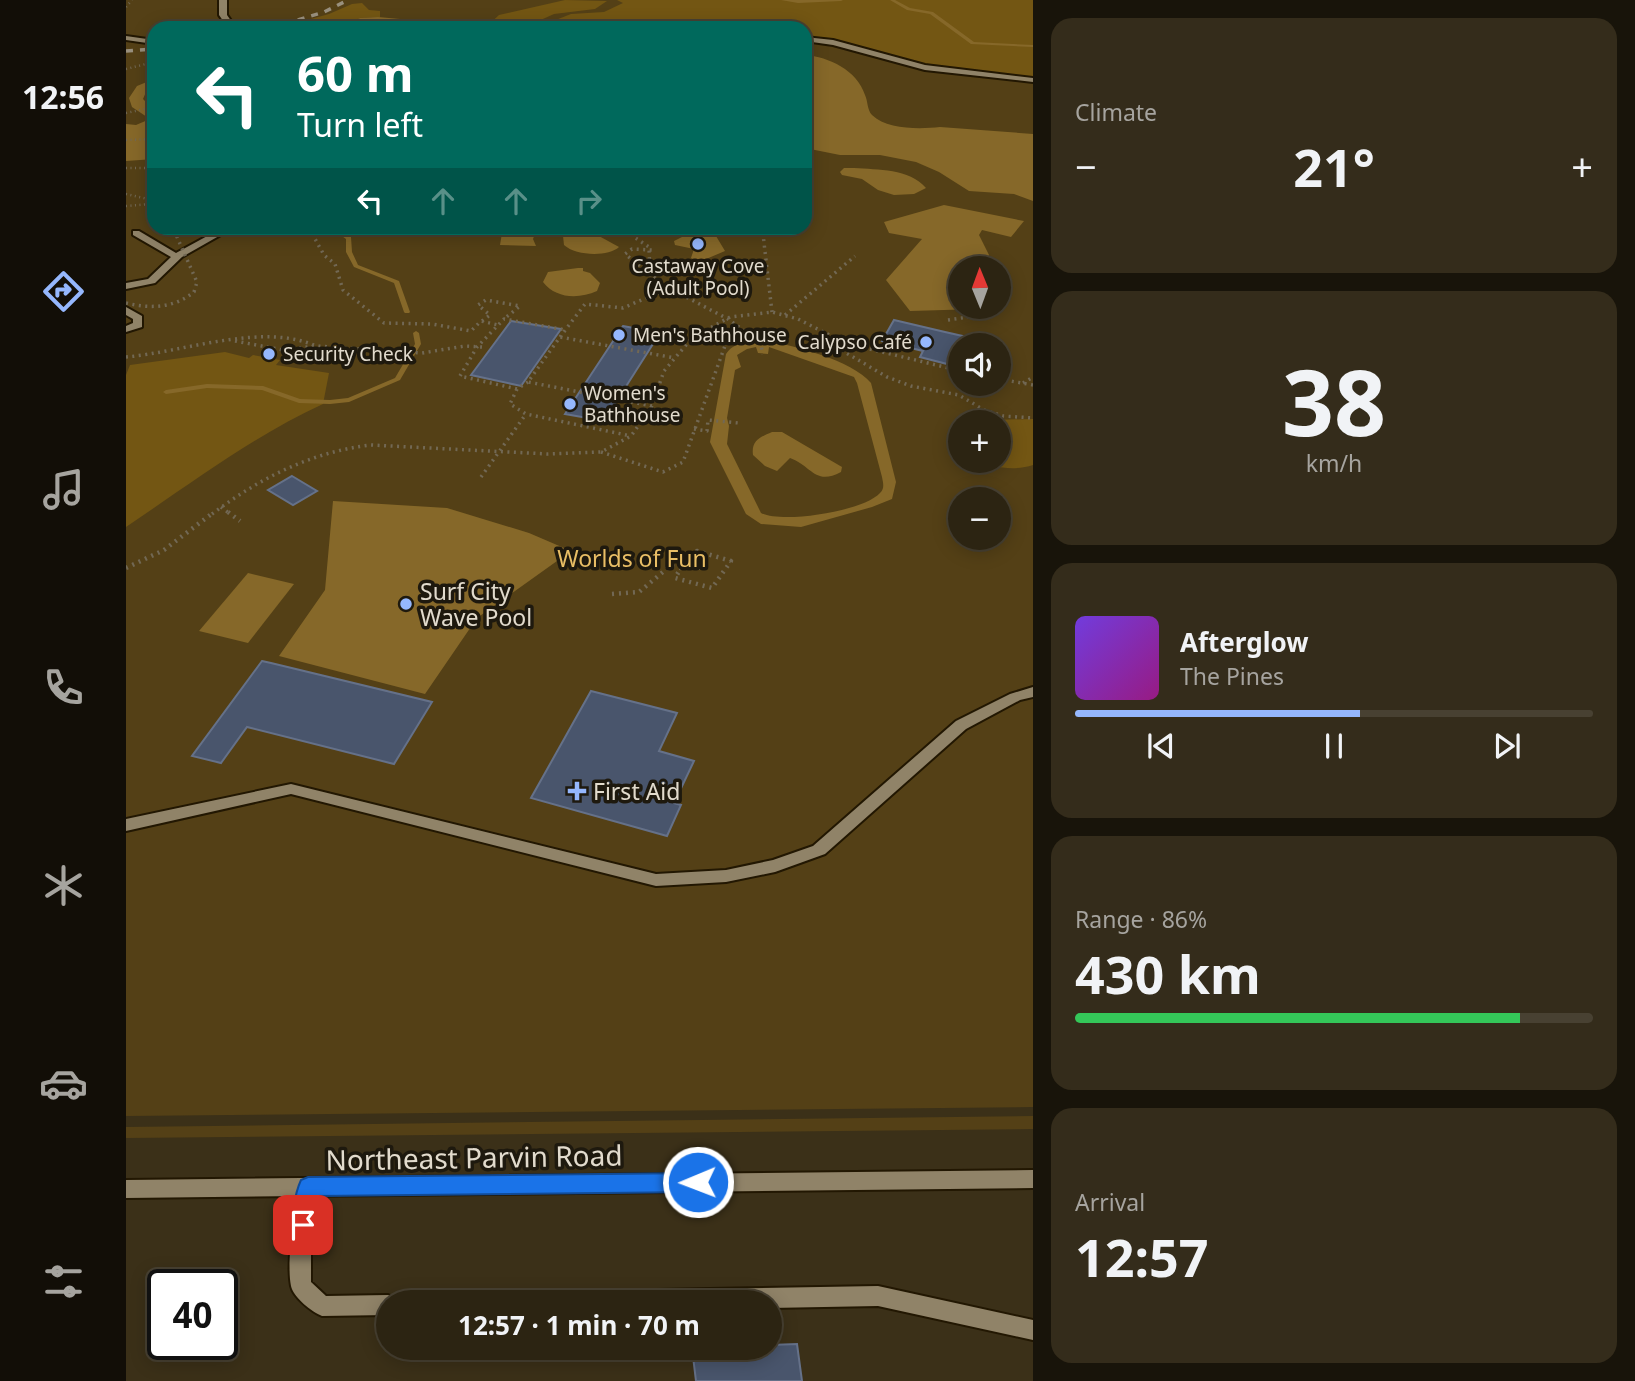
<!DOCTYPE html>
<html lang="en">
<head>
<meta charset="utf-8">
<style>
	body { margin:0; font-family:"Noto Sans",sans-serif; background:#342c1b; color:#f1f3f6; height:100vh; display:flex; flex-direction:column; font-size:26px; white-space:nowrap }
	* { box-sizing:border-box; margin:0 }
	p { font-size:23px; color:#a6a49f }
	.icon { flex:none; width:38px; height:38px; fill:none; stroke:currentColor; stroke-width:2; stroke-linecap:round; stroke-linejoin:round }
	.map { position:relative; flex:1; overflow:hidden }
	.drawer { display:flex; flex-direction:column; gap:18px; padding:18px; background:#18140a; width:602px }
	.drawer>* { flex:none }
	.hud { position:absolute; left:21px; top:21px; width:665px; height:214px; border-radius:21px; box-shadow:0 4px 18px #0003,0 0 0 2px #484132; background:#00695c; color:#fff; overflow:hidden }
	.needle { width:46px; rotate:359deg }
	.buttons { position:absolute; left:822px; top:256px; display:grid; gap:14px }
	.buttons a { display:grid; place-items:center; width:63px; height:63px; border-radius:50%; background:#2c2412; box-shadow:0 4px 18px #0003,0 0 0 2px #484132; font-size:35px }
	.speed { position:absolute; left:21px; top:1269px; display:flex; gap:14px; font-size:35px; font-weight:700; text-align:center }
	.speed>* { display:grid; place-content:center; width:91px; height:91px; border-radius:50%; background:#2c2412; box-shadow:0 4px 18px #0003,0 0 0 2px #484132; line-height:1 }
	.speed .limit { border:4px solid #111; border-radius:10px; background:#fff; color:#111 }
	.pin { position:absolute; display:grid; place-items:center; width:60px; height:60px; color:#fff; margin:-30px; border-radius:14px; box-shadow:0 4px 10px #0006 }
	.me { position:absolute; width:77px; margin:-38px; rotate:269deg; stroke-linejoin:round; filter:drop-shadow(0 0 5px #0008) }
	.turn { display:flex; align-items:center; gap:24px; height:147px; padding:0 35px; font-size:32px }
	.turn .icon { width:91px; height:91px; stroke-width:2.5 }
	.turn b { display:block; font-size:49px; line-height:60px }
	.lanes { display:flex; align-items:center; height:66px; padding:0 35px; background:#0003; justify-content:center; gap:35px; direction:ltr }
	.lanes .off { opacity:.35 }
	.big { font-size:52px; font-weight:700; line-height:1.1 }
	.drawer .card { flex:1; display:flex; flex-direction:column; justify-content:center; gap:10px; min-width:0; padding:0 24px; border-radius:21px; background:#342c1b }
	.drawer .dial { align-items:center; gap:0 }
	.dial b { font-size:91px; line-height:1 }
	.song { display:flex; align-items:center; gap:21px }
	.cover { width:84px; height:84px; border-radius:10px; background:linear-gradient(135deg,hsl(260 70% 55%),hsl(310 70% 35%)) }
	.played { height:7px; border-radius:4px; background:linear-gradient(90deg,#95b7fd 55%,#484132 55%) }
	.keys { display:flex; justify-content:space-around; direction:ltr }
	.heat { display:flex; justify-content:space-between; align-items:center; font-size:38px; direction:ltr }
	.charge { height:10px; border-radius:5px; background:linear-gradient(90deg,#34c759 86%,#484132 0) }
	.trip { position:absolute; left:250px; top:1290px; width:406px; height:70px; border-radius:35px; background:#2c2412; box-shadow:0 4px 18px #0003,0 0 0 2px #484132; font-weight:700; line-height:70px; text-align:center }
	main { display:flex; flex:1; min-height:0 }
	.dock { display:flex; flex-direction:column; width:126px; justify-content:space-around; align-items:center; background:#120e07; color:#a6a49f }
	.dock .icon { width:49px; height:49px }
	.dock .current { color:#95b7fd }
	.dock b { font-size:32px; color:#f1f3f6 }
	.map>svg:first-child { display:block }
	.green { fill:#544016; fill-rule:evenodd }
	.forest { fill:#735613 }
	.water { fill:#866829; fill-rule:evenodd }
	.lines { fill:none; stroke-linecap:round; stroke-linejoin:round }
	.stream { fill:#866829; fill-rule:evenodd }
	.building { fill:#49556c; stroke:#657189; stroke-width:2 }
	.service-casing { stroke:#221702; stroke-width:4 }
	.minor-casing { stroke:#221702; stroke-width:4 }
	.tertiary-casing { stroke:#221702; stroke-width:4 }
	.path-far2 { stroke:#726854; stroke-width:2.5; stroke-dasharray:1 3.5; stroke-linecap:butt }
	.path-far1 { stroke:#726854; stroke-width:3.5; stroke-dasharray:2 4.5; stroke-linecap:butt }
	.path { stroke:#726854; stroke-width:4.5; stroke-dasharray:2 5; stroke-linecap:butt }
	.service { fill:#908368; fill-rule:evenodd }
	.minor { fill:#908368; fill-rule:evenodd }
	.tertiary { fill:#908368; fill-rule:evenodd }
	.rail { stroke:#99907e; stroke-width:3.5; stroke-dasharray:7 7; stroke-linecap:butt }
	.path-bridge { stroke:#726854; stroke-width:3.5; stroke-dasharray:2 4.5; stroke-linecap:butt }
	.route { fill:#1a73e8; stroke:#114b97; stroke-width:2 }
	.poi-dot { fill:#95b7fd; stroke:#1e190e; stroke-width:2.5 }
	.labels { text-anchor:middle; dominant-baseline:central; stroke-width:7; stroke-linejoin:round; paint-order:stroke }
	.far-poi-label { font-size:19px; fill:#e2dbcd; stroke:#1e190e; text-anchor:start }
	.park-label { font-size:23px; fill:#e9be65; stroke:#1e190e }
	.poi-label { font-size:23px; fill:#e2dbcd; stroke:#1e190e; text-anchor:start }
	.near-street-label { font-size:28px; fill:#e2dbcd; stroke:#1e190e }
</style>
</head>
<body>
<main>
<nav class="dock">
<b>12:56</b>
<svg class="icon current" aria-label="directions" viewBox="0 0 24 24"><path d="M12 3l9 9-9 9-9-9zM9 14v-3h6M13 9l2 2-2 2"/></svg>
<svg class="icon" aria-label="music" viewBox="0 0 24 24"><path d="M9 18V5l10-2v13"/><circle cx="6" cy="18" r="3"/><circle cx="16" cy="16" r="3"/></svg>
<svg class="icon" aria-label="phone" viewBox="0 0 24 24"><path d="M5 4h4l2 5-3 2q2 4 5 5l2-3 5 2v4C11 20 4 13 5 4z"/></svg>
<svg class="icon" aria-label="climate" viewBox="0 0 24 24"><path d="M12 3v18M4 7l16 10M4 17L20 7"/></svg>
<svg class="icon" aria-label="car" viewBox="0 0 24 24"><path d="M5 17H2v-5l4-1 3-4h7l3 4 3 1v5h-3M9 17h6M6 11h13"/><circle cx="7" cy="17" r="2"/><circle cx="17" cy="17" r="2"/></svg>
<svg class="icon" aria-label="filters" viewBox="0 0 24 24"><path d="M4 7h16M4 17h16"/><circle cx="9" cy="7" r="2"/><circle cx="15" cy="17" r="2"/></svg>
</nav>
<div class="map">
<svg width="907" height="1381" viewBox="0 0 907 1381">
	<rect width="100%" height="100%" fill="#3b3018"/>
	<g class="green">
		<path d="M 0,0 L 907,0 L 907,1107 L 0,1116 ZM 28,28 L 679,28 L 679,228 L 28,228 ZM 835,268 L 873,268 L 873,306 L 835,306 ZM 835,345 L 873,345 L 873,383 L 835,383 ZM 835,422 L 873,422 L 873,460 L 835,460 ZM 835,499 L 873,499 L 873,537 L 835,537 Z"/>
		<path d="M 907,1116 L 907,1129 L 0,1138 L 0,1127 Z"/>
	</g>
	<g class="forest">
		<path d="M 439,0 L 481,1 L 469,9 L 428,14 L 397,28 L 359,28 L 373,15 Z"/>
		<path d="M 491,0 L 907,0 L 907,78 L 791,63 L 716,41 L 679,38 L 679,28 L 409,28 L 445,14 L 478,12 L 497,3 Z"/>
		<path d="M 226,4 L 236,3 L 243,10 L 254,11 L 254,17 L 234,18 L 208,28 L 152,28 L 203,14 Z"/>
		<path d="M 99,352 L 123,358 L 127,355 L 154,360 L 150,365 L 203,373 L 197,404 C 127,436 64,484 0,527 L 0,375 L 4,365 Z"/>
		<path d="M 907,419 L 907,465 C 890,471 866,468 850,460 L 873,460 L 873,438 L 876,437 L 873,422 L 864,420 Z"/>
	</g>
	<g class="water">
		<path d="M 252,17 L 285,20 L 298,27 L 208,28 L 234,18 Z"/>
		<path d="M 679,55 C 703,57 731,70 739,95 C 742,101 741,110 746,115 C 761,130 795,129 814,127 L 907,134 L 907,201 L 888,194 L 843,191 L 813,172 L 790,162 L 754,155 L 714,155 L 679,148 L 679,101 L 688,98 L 688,94 L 679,89 Z"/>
		<path d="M 28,79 L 28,86 L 20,92 L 17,99 L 28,110 L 28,134 L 22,137 L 19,146 L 28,145 L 28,159 L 0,161 L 0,124 L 10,125 L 24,119 L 6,107 L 3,98 L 11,86 Z"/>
		<path d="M 728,168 C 752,170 783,168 800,188 L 788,194 L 768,195 L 752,190 L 736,179 L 716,175 L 714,172 L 718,168 Z"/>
		<path d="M 818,205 L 898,221 L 885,237 L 856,230 L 853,235 L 863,255 L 854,268 L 835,268 L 835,306 L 854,306 L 852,309 L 784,311 L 760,280 L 796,239 L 763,233 L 758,222 Z"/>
		<path d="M 371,228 L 403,228 L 409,234 L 407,239 L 410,246 L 374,245 L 376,233 Z"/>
		<path d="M 446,228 L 462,230 L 493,247 C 482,257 450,256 438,245 L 437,236 Z"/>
		<path d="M 576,228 L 597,228 L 590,236 L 599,251 L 573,262 L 565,258 L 568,249 L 549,245 L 548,241 L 560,235 L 574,236 L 577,234 Z"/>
		<path d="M 452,268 L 457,268 L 457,271 L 464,273 L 474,283 L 471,291 C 453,299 430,299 417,282 L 422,272 Z"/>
		<path d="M 636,340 C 666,345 726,360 745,383 L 770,482 L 766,499 L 746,507 L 675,527 L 635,524 L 620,514 L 584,442 L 600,354 C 608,342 622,341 636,340 ZM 630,347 L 632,353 L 642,354 L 643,347 L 728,377 L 731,383 L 756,477 C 757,483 759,488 754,493 C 738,511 657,524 635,513 L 601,444 L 603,426 L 601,418 L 609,370 L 615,367 L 611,355 L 621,349 Z"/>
		<path d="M 646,432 L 656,432 L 716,467 L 715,472 C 689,486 686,466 664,458 L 651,471 L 639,466 L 627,455 C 625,441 634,437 646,432 Z"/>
		<path d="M 207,501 L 321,508 L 403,533 L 445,551 L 351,618 L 299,694 L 153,656 L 199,590 Z"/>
		<path d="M 122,573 L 168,584 L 122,643 L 73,631 Z"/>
	</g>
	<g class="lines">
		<g class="stream">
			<path d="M 655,0 L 717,0 L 715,1 L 672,3 Z"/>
			<path d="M 764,0 L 769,0 L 784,8 L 807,12 L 848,42 L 907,45 L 907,47 L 845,44 L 804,14 L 781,10 Z"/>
			<path d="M 205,228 L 211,228 L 225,237 L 226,252 L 232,265 L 273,281 L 284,312 L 283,313 L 279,313 L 278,312 L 268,283 L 228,267 L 220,252 L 220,239 Z"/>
			<path d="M 290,331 L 293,333 L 295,344 L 274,380 L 223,402 L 204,404 L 173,403 L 136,390 L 81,388 L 40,394 L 37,392 L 40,390 L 81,384 L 137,386 L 174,399 L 204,400 L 222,398 L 269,378 L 289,344 L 287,333 Z"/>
		</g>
	</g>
	<g class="building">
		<path d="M 768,320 L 819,332 L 841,337 L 825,365 L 794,357 L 797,351 L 756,341 Z"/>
		<path d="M 385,321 L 435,329 L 395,386 L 345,375 Z"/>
		<path d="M 497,326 L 534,333 L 478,421 L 439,414 Z"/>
		<path d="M 166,476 L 191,491 L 167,505 L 142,490 Z"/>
		<path d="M 136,661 L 145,663 L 306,702 L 268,764 L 121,727 L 95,763 L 66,756 Z"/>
		<path d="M 465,691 L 551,713 L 533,751 L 568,761 L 548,803 L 555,805 L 541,836 L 405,798 Z"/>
		<path d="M 671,1344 L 676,1381 L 570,1381 L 566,1348 L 644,1348 L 644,1345 Z"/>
	</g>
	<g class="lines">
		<g class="service-casing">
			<g id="service">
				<path d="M 93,0 L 101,0 L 101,15 L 110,28 L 102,28 L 93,15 Z"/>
				<path d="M 0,36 L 28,40 L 28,44 L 0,40 Z"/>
				<path d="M 96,228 L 107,228 L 56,257 L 29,283 L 0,289 L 0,283 L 22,279 L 45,257 L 7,235 L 7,231 L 13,231 L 50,253 Z"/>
				<path d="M 0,307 L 16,316 L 16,327 L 0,332 L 0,326 L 7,323 L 7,319 L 0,315 Z"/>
				<path d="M 907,687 L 907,697 L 894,700 L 840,729 L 699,854 L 649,872 L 600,882 L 530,886 L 165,794 L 0,831 L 0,819 L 165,784 L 530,874 L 600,870 L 647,860 L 687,846 L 830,721 L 884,694 Z"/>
				<path d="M 182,1178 L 189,1181 L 191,1187 L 185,1244 L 185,1282 L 200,1296 L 262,1295 L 269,1298 L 271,1302 L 262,1302 L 262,1315 L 196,1316 C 186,1312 167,1297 165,1286 C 160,1261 169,1214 173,1187 L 175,1181 Z"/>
				<path d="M 752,1286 L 907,1320 L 907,1340 L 752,1306 L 644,1308 L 644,1302 L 414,1302 L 417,1295 L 424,1292 Z"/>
			</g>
		</g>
		<g class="minor-casing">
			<path id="minor" d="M 679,37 L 707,40 L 799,65 L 907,78 L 907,82 L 799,70 L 707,45 L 679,41 Z"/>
		</g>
		<g class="tertiary-casing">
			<path id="tertiary" d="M 907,1170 L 907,1188 L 0,1198 L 0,1180 Z"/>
		</g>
		<g class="path-far2">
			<path d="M 0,7 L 6,0"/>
			<path d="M 0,69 L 28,62"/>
			<path d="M 0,113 L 28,107"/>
			<path d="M 0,140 L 28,139"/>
			<path d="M 0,168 L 27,168"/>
			<path d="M 0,194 L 22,199 L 28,208"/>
			<path d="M 0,206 L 25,204"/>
		</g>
		<g class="path-far1">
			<path d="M 183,228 L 198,255 L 209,264 L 217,290 L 258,323 L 306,324 L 345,331 L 355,321 L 372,325"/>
			<path d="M 632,228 L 637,234 L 646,312"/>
			<path d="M 499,231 L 523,247 L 524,277"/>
			<path d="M 873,299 L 877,292"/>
			<path d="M 659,315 L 729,256"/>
			<path d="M 822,320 L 856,315 L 869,306"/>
			<path d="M 356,321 L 364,315 L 352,305 L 360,300 L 394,306 L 378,319"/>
			<path d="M 621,333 L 632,333 L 637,354"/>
			<path d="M 434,337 L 459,304 L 497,308 L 543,288"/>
			<path d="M 109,341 L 157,350 L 190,346 L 296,353 L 339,346 L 356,347"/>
			<path d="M 719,343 L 717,351 L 761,377 L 785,386 L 833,395 L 858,410 L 877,416 L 907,418"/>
			<path d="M 0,357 C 58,352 136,322 190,346"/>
			<path d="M 873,379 L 907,385"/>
			<path d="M 402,382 L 391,389 L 384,404 L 400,414 L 505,436"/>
			<path d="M 897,383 L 907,377"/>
			<path d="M 391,389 L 334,376 L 351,347 L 378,319 L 440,330"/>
			<path d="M 526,406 L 402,382 L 434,337 L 549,358"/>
			<path d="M 568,429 L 581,431 L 582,420 L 613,423"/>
			<path d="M 475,452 L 537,472 L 557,462 L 600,343 L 621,333 L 602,319 L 541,287 L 499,254 L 506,249 L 526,250"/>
			<path d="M 355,477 L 400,414"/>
			<path d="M 95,507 L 104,514"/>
			<path d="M 86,514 C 134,478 185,452 245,445 L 422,454 L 475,452 L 505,436 L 525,408 L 538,371 L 566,338 L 604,317 L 646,312 L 672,319 L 719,343 L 835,371"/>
		</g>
		<g class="path">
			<path d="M 102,512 L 114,521"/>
			<path d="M 0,568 L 38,550 L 88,512"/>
			<path d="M 486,594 L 513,592 L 544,566 L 555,568 L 549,578 L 586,588 L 605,561 L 571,551 L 562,564 L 576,568"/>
		</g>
		<use href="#service" class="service"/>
		<use href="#minor" class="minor"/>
		<use href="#tertiary" class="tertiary"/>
		<g class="rail">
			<path d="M 145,28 L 198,12 L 222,0"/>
			<path d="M 0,51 L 28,49"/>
		</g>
		<path class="path-bridge" d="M 0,303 C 25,309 48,308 68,292 L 71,282 L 47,228"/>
	</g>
	<path class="route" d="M 572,1173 L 580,1176 L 583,1182 L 580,1189 L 572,1192 L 192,1196 L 185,1232 L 177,1235 L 170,1232 C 164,1219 169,1193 175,1180 L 182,1177 Z"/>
	<g class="poi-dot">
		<circle cx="572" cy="244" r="7"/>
		<circle cx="493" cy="335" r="7"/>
		<circle cx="800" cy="342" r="7"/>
		<circle cx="143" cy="354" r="7"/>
		<circle cx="444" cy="404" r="7"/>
		<circle cx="280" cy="604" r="7"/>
		<path d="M447.5 780.5h7v7h7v7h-7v7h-7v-7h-7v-7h7z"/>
	</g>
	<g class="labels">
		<g class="far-poi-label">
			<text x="572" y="266" text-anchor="middle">Castaway Cove<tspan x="572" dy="22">(Adult Pool)</tspan></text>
			<text x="507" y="335">Men's Bathhouse</text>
			<text x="786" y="342" text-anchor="end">Calypso Café</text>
			<text x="157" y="354">Security Check</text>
			<text x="458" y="393">Women's<tspan x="458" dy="22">Bathhouse</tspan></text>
		</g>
		<g class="park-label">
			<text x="506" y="558">Worlds of Fun</text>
		</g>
		<g class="poi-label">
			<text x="294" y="591">Surf City<tspan x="294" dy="26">Wave Pool</tspan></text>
			<text x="467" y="791">First Aid</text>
		</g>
		<g class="near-street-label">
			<text transform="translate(348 1157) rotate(-1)">Northeast Parvin Road</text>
		</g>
	</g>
</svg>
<div class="buttons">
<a><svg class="needle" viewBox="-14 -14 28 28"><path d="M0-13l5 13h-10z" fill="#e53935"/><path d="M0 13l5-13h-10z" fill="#a6a49f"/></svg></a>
<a><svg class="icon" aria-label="sound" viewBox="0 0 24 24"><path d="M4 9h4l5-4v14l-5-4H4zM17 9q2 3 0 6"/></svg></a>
<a>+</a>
<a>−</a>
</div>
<div class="speed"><div class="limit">40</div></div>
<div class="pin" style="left:177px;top:1225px;background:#d93025"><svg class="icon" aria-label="arrive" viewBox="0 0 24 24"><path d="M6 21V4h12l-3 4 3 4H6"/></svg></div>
<svg class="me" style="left:572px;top:1182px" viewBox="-20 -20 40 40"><circle r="17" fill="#1a73e8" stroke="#fff" stroke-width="3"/><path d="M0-11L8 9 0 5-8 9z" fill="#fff"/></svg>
<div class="trip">12:57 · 1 min · 70 m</div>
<div class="hud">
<div class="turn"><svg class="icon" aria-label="left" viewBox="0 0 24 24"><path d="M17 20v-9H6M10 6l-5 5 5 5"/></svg><div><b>60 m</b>Turn left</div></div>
<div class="lanes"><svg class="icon" aria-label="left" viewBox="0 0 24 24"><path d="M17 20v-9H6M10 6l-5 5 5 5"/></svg><svg class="icon off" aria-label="ahead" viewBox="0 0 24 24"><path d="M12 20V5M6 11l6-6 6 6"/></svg><svg class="icon off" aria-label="ahead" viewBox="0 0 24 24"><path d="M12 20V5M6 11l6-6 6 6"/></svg><svg class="icon off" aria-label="right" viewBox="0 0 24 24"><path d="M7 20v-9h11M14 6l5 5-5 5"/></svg></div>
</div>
</div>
<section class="drawer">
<div class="card"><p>Climate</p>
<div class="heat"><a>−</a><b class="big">21°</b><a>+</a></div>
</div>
<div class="card dial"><b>38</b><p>km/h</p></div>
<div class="card">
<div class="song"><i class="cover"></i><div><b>Afterglow</b><p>The Pines</p></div></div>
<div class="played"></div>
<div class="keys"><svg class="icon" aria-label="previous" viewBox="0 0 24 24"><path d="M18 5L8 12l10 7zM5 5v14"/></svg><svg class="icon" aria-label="pause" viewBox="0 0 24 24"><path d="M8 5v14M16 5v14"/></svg><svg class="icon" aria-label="next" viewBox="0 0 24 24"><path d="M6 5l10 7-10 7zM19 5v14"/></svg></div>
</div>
<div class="card"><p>Range · 86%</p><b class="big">430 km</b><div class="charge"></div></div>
<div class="card"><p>Arrival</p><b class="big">12:57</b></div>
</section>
</main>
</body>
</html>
